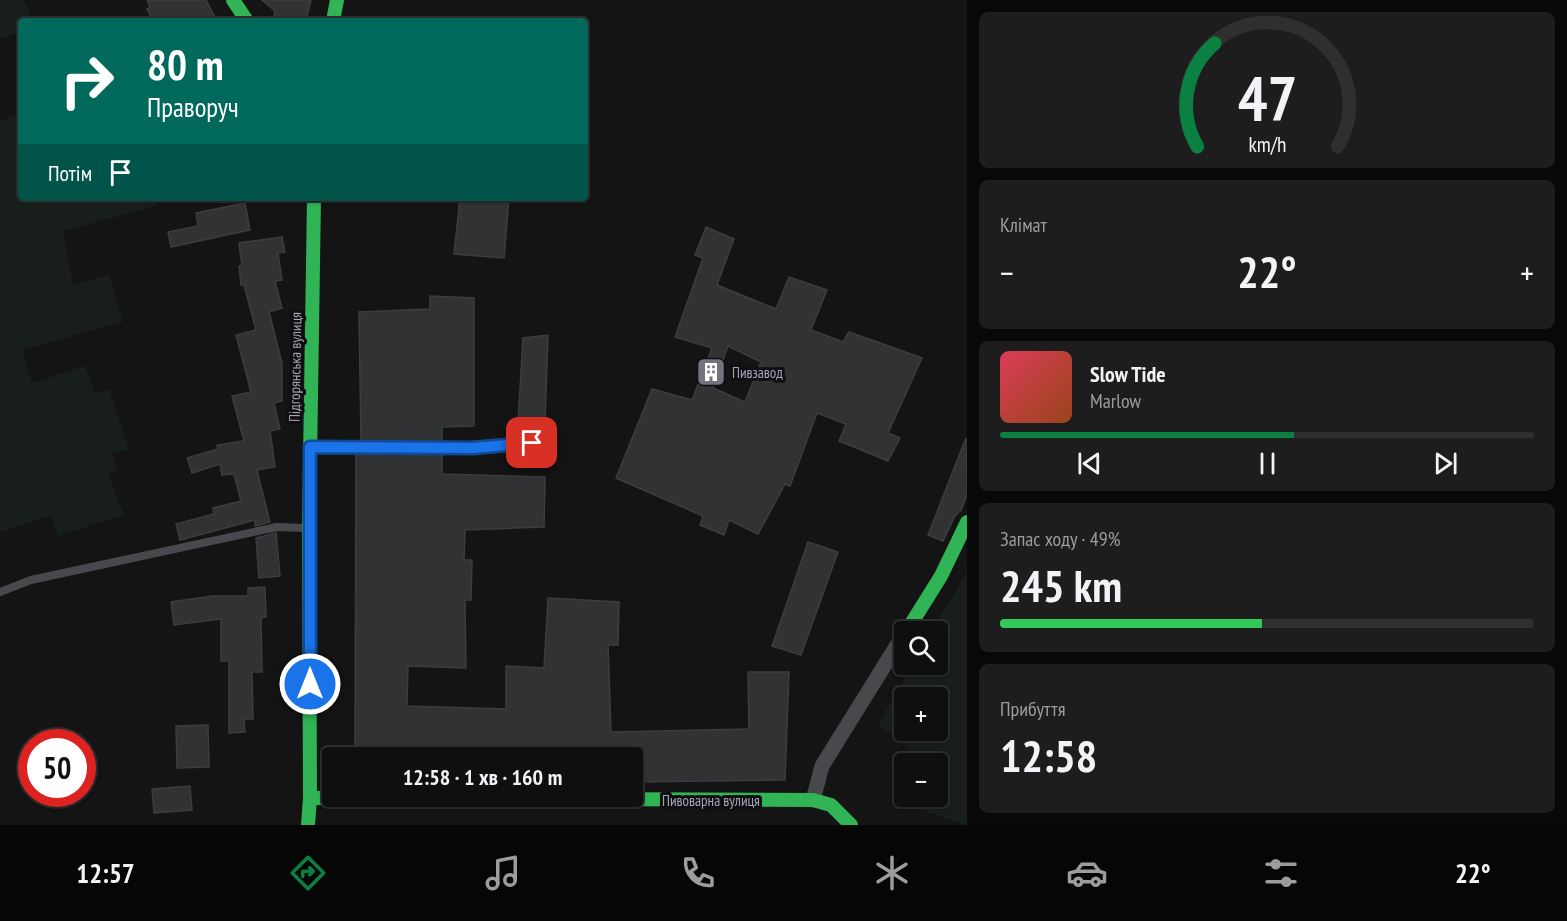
<!DOCTYPE html>
<html lang="uk">
<head>
<meta charset="utf-8">
<style>
	body { margin:0; font-family:"PT Sans Narrow",sans-serif; background:#1d1d1d; color:#f1f3f6; height:100vh; display:flex; flex-direction:column; font-size:22px; white-space:nowrap }
	* { box-sizing:border-box; margin:0 }
	p { font-size:20px; color:#9b9c9e }
	.icon { flex:none; width:33px; height:33px; fill:none; stroke:currentColor; stroke-width:2; stroke-linecap:round; stroke-linejoin:round }
	.map { position:relative; flex:1; overflow:hidden }
	.details { display:flex; flex-direction:column; gap:12px; padding:12px; background:#080808; width:600px }
	.details>* { flex:none }
	.guide { position:absolute; left:18px; top:18px; width:570px; height:183px; border-radius:6px; box-shadow:0 2px 4px #0004,0 0 0 2px #2f2f2f; background:#00695c; color:#fff; overflow:hidden }
	.tools { position:absolute; left:894px; top:621px; display:grid; gap:12px }
	.tools a { display:grid; place-items:center; width:54px; height:54px; border-radius:6px; background:#0f0f0f; box-shadow:0 2px 4px #0004,0 0 0 2px #2f2f2f; font-size:30px }
	.speed { position:absolute; left:18px; top:729px; display:flex; gap:12px; font-size:30px; font-weight:700; text-align:center }
	.speed>* { display:grid; place-content:center; width:78px; height:78px; border-radius:50%; background:#0f0f0f; box-shadow:0 2px 4px #0004,0 0 0 2px #2f2f2f; line-height:1 }
	.speed .limit { border:9px solid #d22; background:#fff; color:#111 }
	.pin { position:absolute; display:grid; place-items:center; width:51px; height:51px; color:#fff; margin:-26px; border-radius:12px; box-shadow:0 3px 9px #0006 }
	.me { position:absolute; width:66px; margin:-33px; rotate:0deg; stroke-linejoin:round; filter:drop-shadow(0 0 4px #0008) }
	.turn { display:flex; align-items:center; gap:21px; height:126px; padding:0 30px; font-size:27px }
	.turn .icon { width:78px; height:78px; stroke-width:2.5 }
	.turn b { display:block; font-size:42px; line-height:51px }
	.then { display:flex; align-items:center; height:57px; padding:0 30px; background:#0003; gap:12px; font-size:22px }
	.big { font-size:45px; font-weight:800; line-height:1.1 }
	.details .tile { flex:1; display:flex; flex-direction:column; justify-content:center; gap:9px; min-width:0; padding:0 21px; border-radius:9px; background:#1d1d1d }
	.details .dial { align-items:center; gap:0 }
	.dial svg { height:156px; overflow:visible; fill:none; stroke:#2f2f2f; stroke-width:7; stroke-linecap:round; text-anchor:middle }
	.dial text { fill:#f1f3f6; stroke:none }
	.song { display:flex; align-items:center; gap:18px }
	.cover { width:72px; height:72px; border-radius:9px; background:linear-gradient(135deg,hsl(350 70% 55%),hsl(20 70% 35%)) }
	.played { height:6px; border-radius:3px; background:linear-gradient(90deg,#0b8043 55%,#2f2f2f 55%) }
	.keys { display:flex; justify-content:space-around; direction:ltr }
	.heat { display:flex; justify-content:space-between; align-items:center; font-size:33px; direction:ltr }
	.charge { height:9px; border-radius:4px; background:linear-gradient(90deg,#34c759 49%,#2f2f2f 0) }
	.trip { position:absolute; left:322px; top:747px; width:321px; height:60px; border-radius:6px; background:#0f0f0f; box-shadow:0 2px 4px #0004,0 0 0 2px #2f2f2f; font-weight:800; line-height:60px; text-align:center }
	.menu { display:flex; height:96px; justify-content:space-around; align-items:center; background:#060606; color:#9b9c9e }
	.menu .icon { width:42px; height:42px }
	.menu .active { color:#0b8043 }
	.menu b { font-size:27px; color:#f1f3f6 }
	main { display:flex; flex:1; min-height:0 }
	.map>svg:first-child { display:block }
	.green { fill:#181e1a; fill-rule:evenodd }
	.building { fill:#313234; stroke:#3d3d40; stroke-width:1.5; fill-rule:evenodd }
	.lines { fill:none; stroke-linecap:round; stroke-linejoin:round }
	.lane { stroke:#48494d; stroke-width:8 }
	.street { stroke:#48494d; stroke-width:15 }
	.fast { stroke:#30b455; stroke-width:14 }
	.route-casing { stroke:#114b97; stroke-width:15 }
	.route { stroke:#1a73e8; stroke-width:10 }
	.labels { text-anchor:middle; dominant-baseline:central; stroke-width:6; stroke-linejoin:round; paint-order:stroke }
	.street-label { font-size:15px; fill:#a5a7b6; stroke:#0f0e10 }
	.poi-label { font-size:15px; fill:#a5a7b6; stroke:#0f0e10; text-anchor:start }
</style>
</head>
<body>
<main>
<div class="map">
<svg width="967" height="825" viewBox="0 0 967 825">
	<rect width="100%" height="100%" fill="#141414"/>
	<g class="green">
		<path d="M 0,0 L 24,0 L 33,21 L 21,21 L 21,31 L 0,39 Z"/>
		<path d="M 21,114 L 21,198 L 156,198 L 157,206 L 63,231 L 73,284 L 109,275 L 123,322 L 22,350 L 32,383 L 85,366 L 95,393 L 109,389 L 129,449 L 112,454 L 118,471 L 108,474 L 124,515 L 58,536 L 51,515 L 0,532 L 0,121 Z"/>
		<path d="M 967,572 L 967,825 L 966,825 L 899,802 L 904,787 L 904,796 L 938,796 L 938,764 L 914,763 L 917,754 L 878,724 L 913,665 L 938,664 L 938,632 L 932,631 ZM 904,698 L 938,698 L 938,730 L 904,730 Z"/>
	</g>
	<g class="building">
		<path d="M 147,0 L 206,0 L 217,21 L 153,21 L 147,9 L 150,7 Z"/>
		<path d="M 262,0 L 311,0 L 306,21 L 273,21 L 275,11 Z"/>
		<path d="M 460,198 L 509,198 L 504,258 L 454,254 Z"/>
		<path d="M 245,203 L 250,230 L 171,247 L 168,232 L 198,226 L 196,213 Z"/>
		<path d="M 706,227 L 734,239 L 717,285 L 776,309 L 789,277 L 827,290 L 811,330 L 843,342 L 849,332 L 922,358 L 888,433 L 900,438 L 888,461 L 839,441 L 846,424 L 817,413 L 790,486 L 785,484 L 758,534 L 729,520 L 724,535 L 700,525 L 703,516 L 616,478 L 652,389 L 692,400 L 712,348 L 675,337 L 703,258 L 695,255 ZM 728,346 L 761,362 L 745,402 L 713,388 Z"/>
		<path d="M 282,237 L 285,252 L 278,253 L 282,280 L 275,281 L 282,308 L 269,312 L 282,363 L 282,401 L 274,403 L 280,429 L 270,431 L 275,467 L 257,470 L 270,522 L 255,526 L 255,520 L 180,540 L 176,524 L 214,514 L 213,508 L 241,501 L 234,474 L 222,475 L 220,464 L 192,473 L 187,458 L 218,449 L 217,445 L 244,441 L 232,396 L 251,392 L 236,335 L 256,330 L 244,285 L 241,285 L 239,266 L 242,266 L 239,243 Z"/>
		<path d="M 430,296 L 474,298 L 474,426 L 442,427 L 442,442 L 361,441 L 359,312 L 430,309 Z"/>
		<path d="M 548,335 L 545,422 L 518,423 L 523,338 Z"/>
		<path d="M 966,438 L 967,495 L 961,510 L 955,516 L 943,541 L 928,535 Z"/>
		<path d="M 356,453 L 442,454 L 442,474 L 545,477 L 544,527 L 465,530 L 464,560 L 472,560 L 471,600 L 465,600 L 466,668 L 408,666 L 407,706 L 506,709 L 506,666 L 544,668 L 548,598 L 619,602 L 618,645 L 608,645 L 611,732 L 749,729 L 748,672 L 789,672 L 785,780 L 633,782 L 633,758 L 355,758 Z"/>
		<path d="M 276,533 L 280,576 L 259,578 L 256,538 Z"/>
		<path d="M 808,542 L 838,552 L 801,655 L 772,646 Z"/>
		<path d="M 265,587 L 266,617 L 261,618 L 262,672 L 252,672 L 253,719 L 244,719 L 245,732 L 229,733 L 229,661 L 221,661 L 221,619 L 174,625 L 171,602 L 213,596 L 248,596 L 248,588 Z"/>
		<path d="M 208,725 L 209,767 L 177,768 L 176,726 Z"/>
		<path d="M 190,786 L 192,810 L 154,813 L 152,789 Z"/>
	</g>
	<g class="lines">
		<g class="lane">
			<path d="M 312,447 L 472,448 L 532,443"/>
			<path d="M 0,592 L 31,580 L 277,527 L 305,528"/>
		</g>
		<path class="street" d="M 813,800 L 822,766 L 904,634"/>
		<g class="fast">
			<path d="M 233,0 L 247,21"/>
			<path d="M 333,21 L 337,0"/>
			<path d="M 906,632 L 941,576 L 967,522"/>
			<path d="M 310,798 L 813,800 L 831,805 L 851,825"/>
			<path d="M 308,825 L 310,798 L 309,528 L 314,198"/>
		</g>
	</g>
	<g class="lines">
		<g class="route-casing">
			<path id="route" d="M 310,684 L 310,447 L 472,448 L 532,443"/>
		</g>
		<use href="#route" class="route"/>
	</g>
	<defs>
		<g id="building-square" transform="scale(1.5)"><rect x="-9" y="-9" width="18" height="18" rx="4" fill="#72747d" stroke="#0f0e10"/><path d="M-4-6H4V6H1V3H-1V6H-4ZM-2.5-4.3h1.7v1.8h-1.7ZM.8-4.3h1.7v1.8H.8ZM-2.5-1h1.7V.8h-1.7ZM.8-1h1.7V.8H.8Z" fill="#fff"/></g>
	</defs>
	<g fill-rule="evenodd">
		<use href="#building-square" x="711" y="372"/>
	</g>
	<g class="labels">
		<g class="street-label">
			<text transform="translate(295 367) rotate(-89)">Підгорянська вулиця</text>
			<text x="711" y="800">Пивоварна вулиця</text>
		</g>
		<g class="poi-label">
			<text x="732" y="372">Пивзавод</text>
		</g>
	</g>
</svg>
<div class="tools">
<a><svg class="icon" aria-label="search" viewBox="0 0 24 24"><circle cx="10" cy="10" r="6"/><path d="M15 15l6 6"/></svg></a>
<a>+</a>
<a>−</a>
</div>
<div class="speed"><div class="limit">50</div></div>
<div class="pin" style="left:532px;top:443px;background:#d93025"><svg class="icon" aria-label="arrive" viewBox="0 0 24 24"><path d="M6 21V4h12l-3 4 3 4H6"/></svg></div>
<svg class="me" style="left:310px;top:684px" viewBox="-20 -20 40 40"><circle r="17" fill="#1a73e8" stroke="#fff" stroke-width="3"/><path d="M0-11L8 9 0 5-8 9z" fill="#fff"/></svg>
<div class="trip">12:58 · 1 хв · 160 m</div>
<div class="guide">
<div class="turn"><svg class="icon" aria-label="right" viewBox="0 0 24 24"><path d="M7 20v-9h11M14 6l5 5-5 5"/></svg><div><b>80 m</b>Праворуч</div></div>
<div class="then">Потім<svg class="icon" aria-label="arrive" viewBox="0 0 24 24"><path d="M6 21V4h12l-3 4 3 4H6"/></svg></div>
</div>
</div>
<section class="details">
<div class="tile dial"><svg viewBox="0 0 100 80">
<path d="M14 69A42 42 0 1 1 86 69"/>
<path d="M14 69A42 42 0 0 1 23 16" stroke="#0b8043"/>
<text x="50" y="56" font-size="32" font-weight="700">47</text>
<text x="50" y="72" font-size="11">km/h</text>
</svg></div>
<div class="tile"><p>Клімат</p>
<div class="heat"><a>−</a><b class="big">22°</b><a>+</a></div>
</div>
<div class="tile">
<div class="song"><i class="cover"></i><div><b>Slow Tide</b><p>Marlow</p></div></div>
<div class="played"></div>
<div class="keys"><svg class="icon" aria-label="previous" viewBox="0 0 24 24"><path d="M18 5L8 12l10 7zM5 5v14"/></svg><svg class="icon" aria-label="pause" viewBox="0 0 24 24"><path d="M8 5v14M16 5v14"/></svg><svg class="icon" aria-label="next" viewBox="0 0 24 24"><path d="M6 5l10 7-10 7zM19 5v14"/></svg></div>
</div>
<div class="tile"><p>Запас ходу · 49%</p><b class="big">245 km</b><div class="charge"></div></div>
<div class="tile"><p>Прибуття</p><b class="big">12:58</b></div>
</section>
</main>
<nav class="menu">
<b>12:57</b>
<svg class="icon active" aria-label="directions" viewBox="0 0 24 24"><path d="M12 3l9 9-9 9-9-9zM9 14v-3h6M13 9l2 2-2 2"/></svg>
<svg class="icon" aria-label="music" viewBox="0 0 24 24"><path d="M9 18V5l10-2v13"/><circle cx="6" cy="18" r="3"/><circle cx="16" cy="16" r="3"/></svg>
<svg class="icon" aria-label="phone" viewBox="0 0 24 24"><path d="M5 4h4l2 5-3 2q2 4 5 5l2-3 5 2v4C11 20 4 13 5 4z"/></svg>
<svg class="icon" aria-label="climate" viewBox="0 0 24 24"><path d="M12 3v18M4 7l16 10M4 17L20 7"/></svg>
<svg class="icon" aria-label="car" viewBox="0 0 24 24"><path d="M5 17H2v-5l4-1 3-4h7l3 4 3 1v5h-3M9 17h6M6 11h13"/><circle cx="7" cy="17" r="2"/><circle cx="17" cy="17" r="2"/></svg>
<svg class="icon" aria-label="filters" viewBox="0 0 24 24"><path d="M4 7h16M4 17h16"/><circle cx="9" cy="7" r="2"/><circle cx="15" cy="17" r="2"/></svg>
<b>22°</b>
</nav>
</body>
</html>
